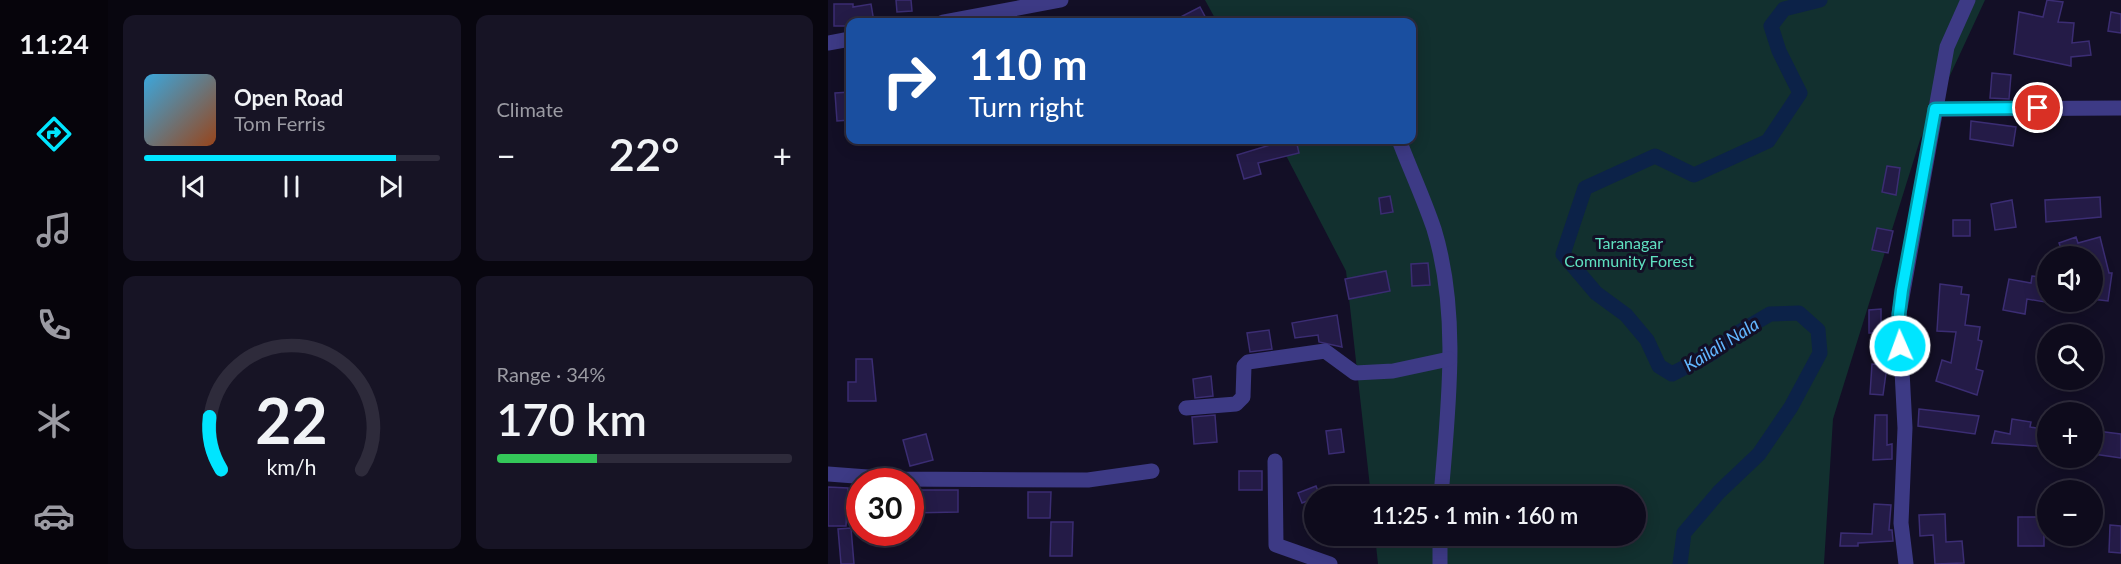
<!DOCTYPE html>
<html lang="en">
<head>
<meta charset="utf-8">
<style>
	body { margin:0; font-family:Lato,sans-serif; background:#171425; color:#f1f3f6; height:100vh; display:flex; flex-direction:column; font-size:22px; white-space:nowrap }
	* { box-sizing:border-box; margin:0 }
	p { font-size:20px; color:#9b9ba3 }
	.icon { flex:none; width:33px; height:33px; fill:none; stroke:currentColor; stroke-width:2; stroke-linecap:round; stroke-linejoin:round }
	.map { position:relative; flex:1; overflow:hidden }
	.panel { display:flex; flex-direction:column; gap:15px; padding:15px; background:#08060f; width:720px }
	.panel>* { flex:none }
	.hud { position:absolute; left:18px; top:18px; width:570px; height:126px; border-radius:12px; box-shadow:0 3px 15px #0003,0 0 0 2px #2e2b3b; background:#1a4fa0; color:#fff; overflow:hidden }
	.fabs { position:absolute; left:1209px; top:246px; display:grid; gap:12px }
	.fabs a { display:grid; place-items:center; width:66px; height:66px; border-radius:50%; background:#0e0b1c; box-shadow:0 3px 15px #0003,0 0 0 2px #2e2b3b; font-size:30px }
	.speed { position:absolute; left:18px; top:468px; display:flex; gap:12px; font-size:30px; font-weight:700; text-align:center }
	.speed>* { display:grid; place-content:center; width:78px; height:78px; border-radius:50%; background:#0e0b1c; box-shadow:0 3px 15px #0003,0 0 0 2px #2e2b3b; line-height:1 }
	.speed .limit { border:9px solid #d22; background:#fff; color:#111 }
	.pin { position:absolute; display:grid; place-items:center; width:51px; height:51px; color:#fff; margin:-26px; border:3px solid #fff; border-radius:50%; box-shadow:0 2px 6px #0007 }
	.me { position:absolute; width:66px; margin:-33px; rotate:358deg; stroke-linejoin:round; filter:drop-shadow(0 0 4px #0008) }
	.turn { display:flex; align-items:center; gap:21px; height:126px; padding:0 24px; font-size:27px }
	.turn .icon { width:78px; height:78px; stroke-width:2.5 }
	.turn b { display:block; font-size:42px; line-height:51px }
	.big { font-size:45px; font-weight:600; line-height:1.1 }
	.panel .widget { flex:1; display:flex; flex-direction:column; justify-content:center; gap:9px; min-width:0; padding:0 21px; border-radius:12px; background:#171425 }
	.panel .dial { align-items:center; gap:0 }
	.dial svg { height:156px; overflow:visible; fill:none; stroke:#2e2b3b; stroke-width:7; stroke-linecap:round; text-anchor:middle }
	.dial text { fill:#f1f3f6; stroke:none }
	.song { display:flex; align-items:center; gap:18px }
	.cover { width:72px; height:72px; border-radius:9px; background:linear-gradient(135deg,hsl(200 70% 55%),hsl(20 70% 35%)) }
	.played { height:6px; border-radius:3px; background:linear-gradient(90deg,#00e5ff 85%,#2e2b3b 85%) }
	.keys { display:flex; justify-content:space-around; direction:ltr }
	.heat { display:flex; justify-content:space-between; align-items:center; font-size:33px; direction:ltr }
	.charge { height:9px; border-radius:4px; background:linear-gradient(90deg,#34c759 34%,#2e2b3b 0) }
	.panel .tiles { flex:1; display:grid; gap:15px; grid-template-columns:repeat(2,1fr) }
	.trip { position:absolute; left:476px; top:486px; width:342px; height:60px; border-radius:30px; background:#0e0b1c; box-shadow:0 3px 15px #0003,0 0 0 2px #2e2b3b; font-weight:600; line-height:60px; text-align:center }
	main { display:flex; flex:1; min-height:0 }
	.tab-bar { display:flex; flex-direction:column; width:108px; justify-content:space-around; align-items:center; background:#06040b; color:#9b9ba3 }
	.tab-bar .icon { width:42px; height:42px }
	.tab-bar .on { color:#00e5ff }
	.tab-bar b { font-size:27px; color:#f1f3f6 }
	.map>svg:first-child { display:block }
	.green { fill:#12302f }
	.lines { fill:none; stroke-linecap:round; stroke-linejoin:round }
	.canal { stroke:#0c2248; stroke-width:15 }
	.building { fill:#241b47; stroke:#3b2d73; stroke-width:1.5 }
	.minor { stroke:#3d3a85; stroke-width:15 }
	.route-casing { stroke:#0095a6; stroke-width:15 }
	.route { stroke:#00e5ff; stroke-width:10 }
	.labels { text-anchor:middle; dominant-baseline:central; stroke-width:6; stroke-linejoin:round; paint-order:stroke }
	.park-label { font-size:16px; fill:#5fe0c0; stroke:#130f26 }
	.water-label { font-size:18px; font-style:italic; fill:#62b6ff; stroke:#130f26 }
</style>
</head>
<body>
<main>
<nav class="tab-bar">
<b>11:24</b>
<svg class="icon on" aria-label="directions" viewBox="0 0 24 24"><path d="M12 3l9 9-9 9-9-9zM9 14v-3h6M13 9l2 2-2 2"/></svg>
<svg class="icon" aria-label="music" viewBox="0 0 24 24"><path d="M9 18V5l10-2v13"/><circle cx="6" cy="18" r="3"/><circle cx="16" cy="16" r="3"/></svg>
<svg class="icon" aria-label="phone" viewBox="0 0 24 24"><path d="M5 4h4l2 5-3 2q2 4 5 5l2-3 5 2v4C11 20 4 13 5 4z"/></svg>
<svg class="icon" aria-label="climate" viewBox="0 0 24 24"><path d="M12 3v18M4 7l16 10M4 17L20 7"/></svg>
<svg class="icon" aria-label="car" viewBox="0 0 24 24"><path d="M5 17H2v-5l4-1 3-4h7l3 4 3 1v5h-3M9 17h6M6 11h13"/><circle cx="7" cy="17" r="2"/><circle cx="17" cy="17" r="2"/></svg>
</nav>
<section class="panel">
<div class="tiles">
<div class="widget">
<div class="song"><i class="cover"></i><div><b>Open Road</b><p>Tom Ferris</p></div></div>
<div class="played"></div>
<div class="keys"><svg class="icon" aria-label="previous" viewBox="0 0 24 24"><path d="M18 5L8 12l10 7zM5 5v14"/></svg><svg class="icon" aria-label="pause" viewBox="0 0 24 24"><path d="M8 5v14M16 5v14"/></svg><svg class="icon" aria-label="next" viewBox="0 0 24 24"><path d="M6 5l10 7-10 7zM19 5v14"/></svg></div>
</div>
<div class="widget"><p>Climate</p>
<div class="heat"><a>−</a><b class="big">22°</b><a>+</a></div>
</div>
<div class="widget dial"><svg viewBox="0 0 100 80">
<path d="M14 69A42 42 0 1 1 86 69"/>
<path d="M14 69A42 42 0 0 1 8 42" stroke="#00e5ff"/>
<text x="50" y="56" font-size="32" font-weight="700">22</text>
<text x="50" y="72" font-size="11">km/h</text>
</svg></div>
<div class="widget"><p>Range · 34%</p><b class="big">170 km</b><div class="charge"></div></div>
</div>
</section>
<div class="map">
<svg width="1293" height="564" viewBox="0 0 1293 564">
	<rect width="100%" height="100%" fill="#130f26"/>
	<path class="green" d="M 377,0 L 1157,0 L 1092,140 L 1005,419 L 996,564 L 550,564 L 547,536 L 807,536 L 807,496 L 543,496 L 518,271 L 450,140 L 584,140 L 584,22 L 389,22 Z"/>
	<g class="lines">
		<path class="canal" d="M 852,564 L 856,533 L 891,492 L 931,454 L 963,407 L 992,353 L 990,330 L 971,313 L 942,314 L 908,334 L 886,352 L 844,374 L 831,366 L 819,340 L 798,315 L 768,293 L 735,254 L 757,188 L 827,156 L 866,175 L 940,141 L 972,93 L 951,51 L 943,26 L 956,9 L 992,0"/>
	</g>
	<g class="building">
		<path d="M 68,0 L 83,0 L 84,11 L 69,12 Z"/>
		<path d="M 1219,0 L 1235,2 L 1230,22 L 1246,23 L 1244,43 L 1261,41 L 1263,55 L 1243,57 L 1243,66 L 1186,54 L 1191,12 L 1215,17 Z"/>
		<path d="M 6,4 L 25,4 L 25,7 L 43,4 L 46,22 L 22,22 L 22,26 L 6,26 Z"/>
		<path d="M 372,7 L 380,22 L 343,22 Z"/>
		<path d="M 1283,12 L 1293,14 L 1293,33 L 1280,31 Z"/>
		<path d="M 1164,73 L 1183,75 L 1181,99 L 1162,98 Z"/>
		<path d="M 22,92 L 22,120 L 9,121 L 7,93 Z"/>
		<path d="M 1143,121 L 1188,127 L 1185,146 L 1142,139 Z"/>
		<path d="M 449,140 L 468,140 L 471,153 L 430,163 L 433,174 L 416,179 L 409,155 L 442,145 L 441,142 Z"/>
		<path d="M 1059,166 L 1072,168 L 1068,195 L 1054,192 Z"/>
		<path d="M 562,196 L 565,212 L 553,214 L 551,198 Z"/>
		<path d="M 1272,197 L 1273,217 L 1218,222 L 1217,200 Z"/>
		<path d="M 1184,200 L 1188,227 L 1167,230 L 1163,204 Z"/>
		<rect x="1125" y="220" width="17" height="16"/>
		<path d="M 1049,228 L 1065,231 L 1060,253 L 1044,250 Z"/>
		<path d="M 1248,237 L 1250,243 L 1272,237 L 1281,273 L 1284,273 L 1280,301 L 1264,299 L 1269,263 L 1264,264 L 1264,256 L 1236,256 L 1231,243 Z"/>
		<path d="M 600,263 L 602,285 L 584,286 L 583,264 Z"/>
		<path d="M 558,271 L 562,291 L 521,299 L 517,279 Z"/>
		<path d="M 1204,276 L 1220,278 L 1217,302 L 1199,299 L 1197,314 L 1175,310 L 1181,279 L 1203,283 Z"/>
		<path d="M 1112,284 L 1134,287 L 1133,294 L 1141,295 L 1137,325 L 1152,327 L 1150,340 L 1154,341 L 1148,369 L 1155,371 L 1149,395 L 1108,381 L 1114,360 L 1123,363 L 1128,332 L 1109,331 Z"/>
		<path d="M 1053,309 L 1053,333 L 1041,333 L 1041,310 Z"/>
		<path d="M 509,315 L 514,347 L 491,342 L 490,335 L 467,338 L 464,323 Z"/>
		<path d="M 441,330 L 444,349 L 422,352 L 419,333 Z"/>
		<path d="M 28,359 L 44,359 L 48,401 L 20,401 L 20,382 L 28,382 Z"/>
		<path d="M 1044,364 L 1059,366 L 1055,395 L 1042,394 Z"/>
		<path d="M 383,376 L 385,396 L 367,398 L 365,379 Z"/>
		<path d="M 1091,409 L 1151,416 L 1147,434 L 1090,426 Z"/>
		<path d="M 387,415 L 389,442 L 366,444 L 364,417 Z"/>
		<path d="M 1047,415 L 1059,415 L 1059,445 L 1064,444 L 1064,459 L 1045,460 Z"/>
		<path d="M 1184,419 L 1203,422 L 1202,427 L 1220,430 L 1220,447 L 1164,443 L 1167,431 L 1182,434 Z"/>
		<path d="M 513,429 L 516,452 L 501,454 L 498,431 Z"/>
		<path d="M 1269,431 L 1293,434 L 1293,458 L 1266,454 Z"/>
		<path d="M 98,434 L 105,460 L 82,466 L 75,440 Z"/>
		<rect x="411" y="471" width="23" height="19"/>
		<path d="M 488,486 L 492,496 L 474,503 L 470,493 Z"/>
		<path d="M 0,487 L 20,488 L 18,526 L 0,526 Z"/>
		<path d="M 82,490 L 130,490 L 130,512 L 82,513 Z"/>
		<path d="M 200,492 L 223,492 L 222,518 L 200,518 Z"/>
		<path d="M 1046,504 L 1063,505 L 1061,530 L 1064,530 L 1065,541 L 1030,543 L 1030,546 L 1012,546 L 1013,533 L 1044,534 Z"/>
		<path d="M 1117,514 L 1118,542 L 1134,541 L 1136,563 L 1107,564 L 1105,535 L 1092,536 L 1091,515 Z"/>
		<rect x="1190" y="517" width="26" height="29"/>
		<path d="M 223,522 L 245,522 L 244,556 L 222,556 Z"/>
		<path d="M 1282,525 L 1293,526 L 1293,553 L 1281,552 Z"/>
		<path d="M 23,528 L 26,564 L 13,564 L 10,529 Z"/>
	</g>
	<g class="lines">
		<g class="minor">
			<path d="M 115,22 L 233,0"/>
			<path d="M 0,43 L 22,39"/>
			<path d="M 1107,109 L 1293,108"/>
			<path d="M 571,140 C 582,169 596,199 606,229 C 632,314 620,409 613,496"/>
			<path d="M 358,408 L 408,404 L 415,397 L 416,366 L 420,362 L 497,351 L 527,373 L 565,371 L 621,359"/>
			<path d="M 447,461 L 448,545 L 502,564"/>
			<path d="M 0,474 L 66,479 L 260,480 L 324,471"/>
			<path d="M 612,564 L 612,536"/>
			<path d="M 1078,564 L 1073,523 L 1077,428 L 1071,314 L 1119,47 L 1140,0"/>
		</g>
	</g>
	<g class="lines">
		<g class="route-casing">
			<path id="route" d="M 1072,346 L 1071,314 L 1074,290 L 1107,109 L 1210,108"/>
		</g>
		<use href="#route" class="route"/>
	</g>
	<g class="labels">
		<g class="park-label">
			<text x="801" y="242">Taranagar<tspan x="801" dy="18">Community Forest</tspan></text>
		</g>
		<g class="water-label">
			<text transform="translate(893 344) rotate(-32)">Kailali Nala</text>
		</g>
	</g>
</svg>
<div class="fabs">
<a><svg class="icon" aria-label="sound" viewBox="0 0 24 24"><path d="M4 9h4l5-4v14l-5-4H4zM17 9q2 3 0 6"/></svg></a>
<a><svg class="icon" aria-label="search" viewBox="0 0 24 24"><circle cx="10" cy="10" r="6"/><path d="M15 15l6 6"/></svg></a>
<a>+</a>
<a>−</a>
</div>
<div class="speed"><div class="limit">30</div></div>
<div class="pin" style="left:1210px;top:108px;background:#d93025"><svg class="icon" aria-label="arrive" viewBox="0 0 24 24"><path d="M6 21V4h12l-3 4 3 4H6"/></svg></div>
<svg class="me" style="left:1072px;top:346px" viewBox="-20 -20 40 40"><circle r="17" fill="#00e5ff" stroke="#fff" stroke-width="3"/><path d="M0-11L8 9 0 5-8 9z" fill="#fff"/></svg>
<div class="trip">11:25 · 1 min · 160 m</div>
<div class="hud">
<div class="turn"><svg class="icon" aria-label="right" viewBox="0 0 24 24"><path d="M7 20v-9h11M14 6l5 5-5 5"/></svg><div><b>110 m</b>Turn right</div></div>
</div>
</div>
</main>
</body>
</html>
